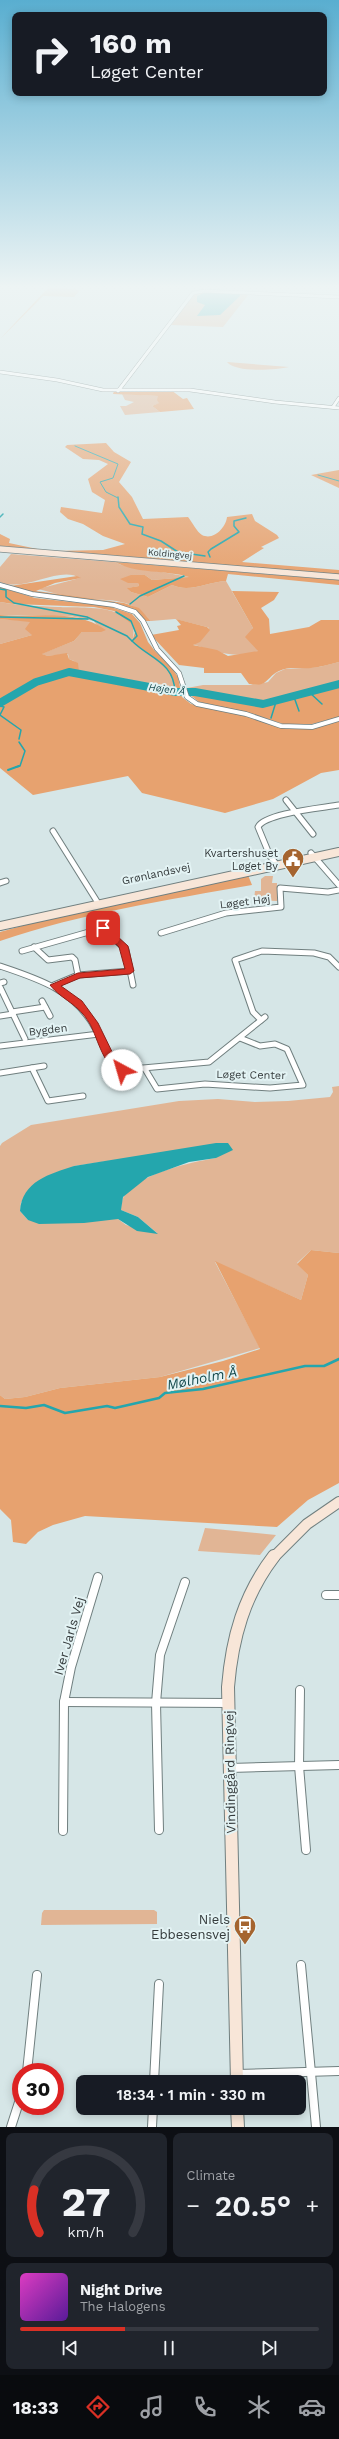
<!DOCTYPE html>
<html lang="en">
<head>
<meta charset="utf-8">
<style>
	body { margin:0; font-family:"Work Sans",sans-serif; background:#20242c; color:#f1f3f6; height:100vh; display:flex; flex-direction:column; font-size:15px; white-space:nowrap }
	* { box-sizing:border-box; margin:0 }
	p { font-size:13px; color:#9ea1a6 }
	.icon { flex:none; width:22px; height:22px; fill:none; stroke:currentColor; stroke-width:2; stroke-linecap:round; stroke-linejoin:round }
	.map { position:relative; height:2127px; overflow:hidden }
	.panel { display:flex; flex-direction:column; gap:6px; padding:6px; background:#0d0f14; flex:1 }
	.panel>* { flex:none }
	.top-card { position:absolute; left:12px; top:12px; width:315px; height:84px; border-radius:8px; box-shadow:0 2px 10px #0003; background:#171b24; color:#f1f3f6; overflow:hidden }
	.speed { position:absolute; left:12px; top:2063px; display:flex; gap:8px; font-size:20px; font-weight:700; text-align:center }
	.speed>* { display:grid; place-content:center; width:52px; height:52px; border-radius:50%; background:#171b24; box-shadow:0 2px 10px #0003; line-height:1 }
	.speed .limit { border:6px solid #d22; background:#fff; color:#111 }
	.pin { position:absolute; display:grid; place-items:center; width:34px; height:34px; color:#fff; margin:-17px; border-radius:8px; box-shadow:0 2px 6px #0006 }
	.me { position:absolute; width:44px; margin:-22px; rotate:321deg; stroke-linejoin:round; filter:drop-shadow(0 0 3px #0008) }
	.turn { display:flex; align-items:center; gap:14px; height:84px; padding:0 12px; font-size:18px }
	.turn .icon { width:52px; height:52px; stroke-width:2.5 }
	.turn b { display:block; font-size:28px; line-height:34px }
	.big { font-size:30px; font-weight:600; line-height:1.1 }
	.panel .widget { flex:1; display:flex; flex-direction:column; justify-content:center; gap:6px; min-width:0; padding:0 14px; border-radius:8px; background:#20242c }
	.panel .dial { align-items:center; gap:0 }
	.dial svg { height:104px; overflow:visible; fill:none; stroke:#363941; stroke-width:7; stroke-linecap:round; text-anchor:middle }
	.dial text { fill:#f1f3f6; stroke:none }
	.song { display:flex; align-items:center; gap:12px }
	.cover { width:48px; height:48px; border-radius:6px; background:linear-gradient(135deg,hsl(310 70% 55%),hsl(270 70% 35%)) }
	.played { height:4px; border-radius:2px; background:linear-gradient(90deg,#d93025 35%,#363941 35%) }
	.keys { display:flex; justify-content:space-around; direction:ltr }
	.heat { display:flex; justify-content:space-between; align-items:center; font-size:22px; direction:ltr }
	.panel .tiles { flex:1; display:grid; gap:6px; grid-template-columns:1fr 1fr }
	.widget:last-child { grid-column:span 2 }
	.trip { position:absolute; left:76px; top:2075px; width:230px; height:40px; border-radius:8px; background:#171b24; box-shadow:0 2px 10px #0003; font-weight:600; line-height:40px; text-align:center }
	.tabs { display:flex; height:64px; justify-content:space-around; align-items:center; background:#090b0e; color:#9ea1a6 }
	.tabs .icon { width:28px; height:28px }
	.tabs .selected { color:#d93025 }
	.tabs b { font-size:18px; color:#f1f3f6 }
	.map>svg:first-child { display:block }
	.green { fill:#e1b595; fill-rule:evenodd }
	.forest { fill:#e7a26f }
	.water { fill:#24a6ad }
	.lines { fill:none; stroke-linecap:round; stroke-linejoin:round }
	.stream-far3 { stroke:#24a6ad; stroke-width:1 }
	.stream-far2 { stroke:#24a6ad; stroke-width:1.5 }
	.stream-far1 { stroke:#24a6ad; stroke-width:2 }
	.stream { stroke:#24a6ad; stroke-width:2.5 }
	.river { stroke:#24a6ad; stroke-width:8 }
	.street-far3-casing { stroke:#707f7f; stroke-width:4 }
	.street-far2-casing { stroke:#707f7f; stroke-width:5.5 }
	.street-far1-casing { stroke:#707f7f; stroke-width:7 }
	.street-casing { stroke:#707f7f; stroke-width:10 }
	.secondary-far3-casing { stroke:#707f7f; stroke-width:7 }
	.secondary-far2-casing { stroke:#707f7f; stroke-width:10 }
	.secondary-far1-casing { stroke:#707f7f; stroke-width:12 }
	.secondary-casing { stroke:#707f7f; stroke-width:14 }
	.street-far3 { stroke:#fff; stroke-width:3 }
	.street-far2 { stroke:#fff; stroke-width:4 }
	.street-far1 { stroke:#fff; stroke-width:5 }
	.street { stroke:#fff; stroke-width:8 }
	.secondary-far3 { stroke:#f8e6d8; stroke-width:5.5 }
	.secondary-far2 { stroke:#f8e6d8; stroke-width:8 }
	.secondary-far1 { stroke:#f8e6d8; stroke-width:10 }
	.secondary { stroke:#f8e6d8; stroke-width:12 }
	.route { fill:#d93025; stroke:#8d1f18 }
	.labels { text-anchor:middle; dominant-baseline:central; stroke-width:4; stroke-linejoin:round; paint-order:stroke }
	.far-street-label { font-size:9px; fill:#353b3c; stroke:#e3f3f4 }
	.far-water-label { font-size:10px; font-style:italic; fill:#174b4e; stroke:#e3f3f4 }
	.poi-label { font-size:11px; fill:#353b3c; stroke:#e3f3f4; text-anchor:end }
	.street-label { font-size:11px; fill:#353b3c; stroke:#e3f3f4 }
	.near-street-label { font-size:13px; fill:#353b3c; stroke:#e3f3f4 }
	.near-poi-label { font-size:13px; fill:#353b3c; stroke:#e3f3f4; text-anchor:end }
	.near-water-label { font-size:14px; font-style:italic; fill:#174b4e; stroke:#e3f3f4 }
</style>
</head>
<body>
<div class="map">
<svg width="339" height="2127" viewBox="0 0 339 2127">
	<rect width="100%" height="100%" fill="#d6e6e7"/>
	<g class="green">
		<path d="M 208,292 L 249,294 L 223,327 L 171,325 L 194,294 Z"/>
		<path d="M 227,362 L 289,367 C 275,370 236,373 227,362 Z"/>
		<path d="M 122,394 L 158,396 L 160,403 L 152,406 L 160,412 L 125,415 L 120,406 L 126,406 L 134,402 L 125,400 Z"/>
		<path d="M 11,554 L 115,562 L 121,565 L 190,577 L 152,580 L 145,575 L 128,583 L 138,583 L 139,586 L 128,588 L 131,592 L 148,597 L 172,585 C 190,593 207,582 226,581 L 253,628 L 252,630 L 258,651 C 238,660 213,651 192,644 L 209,628 L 207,627 L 175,619 L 151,621 C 130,595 107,602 78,598 C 64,596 51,592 38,589 L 80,578 C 59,565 25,593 0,582 L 0,567 Z"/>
		<path d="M 0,602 C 19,606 39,606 58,607 C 81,608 145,603 132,642 L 165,666 L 176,687 L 79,672 L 74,661 L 69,659 L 68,654 L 48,656 L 41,654 L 74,641 L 82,632 L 101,632 L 94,621 L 70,616 L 0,615 Z"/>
		<path d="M 0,619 L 30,621 L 32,635 L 0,644 Z"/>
		<path d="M 339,662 L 339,682 L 276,700 L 234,700 L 188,693 L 187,688 L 203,685 L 255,685 L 268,682 L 276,673 L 285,669 L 319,667 Z"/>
		<path d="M 265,876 L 273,876 L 272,883 L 277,883 L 277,901 L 254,900 L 255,891 L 261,891 L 261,879 Z"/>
		<path d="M 339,1086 L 339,1253 L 311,1250 L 297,1263 L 308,1275 L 301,1300 L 215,1262 L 260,1348 L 160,1377 L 60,1388 L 25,1397 L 5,1399 L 0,1395 L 0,1146 L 2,1143 L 31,1125 L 179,1101 L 218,1099 L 255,1102 L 288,1101 L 330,1097 L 333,1092 L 332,1087 ZM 143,1156 L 216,1158 C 192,1162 135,1174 123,1198 C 122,1201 121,1206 121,1210 L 138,1217 L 157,1233 L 126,1225 L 118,1219 L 28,1220 L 20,1211 L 21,1202 L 74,1166 Z"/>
		<path d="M 205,1528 L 276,1535 L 260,1555 L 198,1551 Z"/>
		<path d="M 44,1910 L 154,1910 L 157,1912 L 157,1924 L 41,1925 L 42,1913 Z"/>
	</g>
	<g class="forest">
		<path d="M 49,287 L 80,290 L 74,297 L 43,296 L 0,339 Z"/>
		<path d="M 171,390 L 183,399 L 187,398 L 194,409 L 160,412 L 152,406 L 159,403 L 157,400 L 158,396 L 113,394 L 114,391 Z"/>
		<path d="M 106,443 L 114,452 L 131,462 L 119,482 L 132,497 L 143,519 L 188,517 C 192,522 197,532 202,535 C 214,541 226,527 227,517 L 252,514 L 255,521 L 277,535 L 279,538 L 261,547 L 264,548 L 242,562 L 339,570 L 339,575 L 53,551 L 103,550 L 125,544 L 103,536 L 83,524 L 68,519 L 60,512 L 61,507 L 102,513 L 105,500 L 92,492 L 88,479 L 108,464 L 99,460 L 83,459 L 65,447 L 67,445 Z"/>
		<path d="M 339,470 L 339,488 L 311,475 Z"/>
		<path d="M 0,534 L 10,539 L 9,543 L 42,550 L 0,547 Z"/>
		<path d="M 115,562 L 339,580 L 339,585 L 228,574 L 226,581 C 207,582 190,593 172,585 L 148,597 L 131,592 L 127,588 L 139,586 L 138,583 L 128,583 L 120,579 L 131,575 L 145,575 L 152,580 L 189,577 C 166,570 136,574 115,562 Z"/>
		<path d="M 77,576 L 81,578 L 55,583 L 36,591 L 124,603 L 139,608 L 151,621 L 145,621 C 131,597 75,599 49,595 C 36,593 23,590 10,586 Z"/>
		<path d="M 0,587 L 35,598 L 108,606 L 132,614 L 140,623 L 148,642 L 155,651 L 171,667 L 178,677 L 182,697 L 191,704 L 247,716 L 287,729 L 319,727 L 339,721 L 339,770 L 321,773 L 273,799 L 225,813 L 142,793 L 128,776 L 33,795 L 0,768 L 0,644 L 32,635 L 25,629 L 30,622 L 0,619 L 0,615 C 36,618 75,608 106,630 L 101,632 L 82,632 L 74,641 L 42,654 L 48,656 L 67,653 L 69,659 L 78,663 L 79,672 L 176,687 L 165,666 L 132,642 L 135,632 L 132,624 L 114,611 L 94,607 L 13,604 L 0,602 Z"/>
		<path d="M 232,591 L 279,592 L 274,600 L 261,608 L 269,619 L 270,634 L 309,627 L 321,620 L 339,620 L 339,662 C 330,664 321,667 311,668 C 301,669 289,666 279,671 C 266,677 268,688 249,684 L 241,673 L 204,673 L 204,668 L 179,665 L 151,635 L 179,630 L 177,626 L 181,625 L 176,619 L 207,627 L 210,630 L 200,642 L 193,645 L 217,650 L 228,656 L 258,651 L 245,637 L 253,628 Z"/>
		<path d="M 339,682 L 339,717 L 312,724 L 283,724 L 249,713 L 199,702 L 188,693 L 234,700 L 276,700 Z"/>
		<path d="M 248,875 L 252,885 C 167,900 82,913 0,941 L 0,932 L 51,918 Z"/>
		<path d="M 311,1250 L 339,1253 L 339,1483 L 308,1500 L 277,1527 L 85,1516 L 53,1525 L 38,1532 L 26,1544 L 13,1542 L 11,1520 L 0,1509 L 0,1395 L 5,1399 L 25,1397 L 60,1388 L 160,1377 L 223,1361 L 260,1349 L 215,1261 L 301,1300 L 308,1275 L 297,1264 Z"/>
	</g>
	<g class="water">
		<path d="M 206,292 L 240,294 L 240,296 L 220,315 L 197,316 L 205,305 L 197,302 L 197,296 Z"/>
		<path d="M 216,1143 L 228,1143 L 233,1150 L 216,1158 L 189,1162 L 148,1177 L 123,1197 L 121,1210 L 138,1217 L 158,1234 L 137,1231 L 118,1219 L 84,1223 L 39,1224 L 28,1220 L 20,1211 C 22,1181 50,1174 74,1166 Z"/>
	</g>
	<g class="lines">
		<g class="stream-far3">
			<path d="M 75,446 L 118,464 L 113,478 L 100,482 L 106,492 L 118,498"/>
			<path d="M 318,475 L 339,481"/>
		</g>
		<g class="stream-far2">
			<path d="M 118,497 L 119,507 L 130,524 L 143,527 L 142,534 L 161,541 L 178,552 L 205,556"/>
			<path d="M 0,517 L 3,514"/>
			<path d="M 210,557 L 208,552 L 211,549 L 239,532 L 234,526 L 234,521 L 246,518"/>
			<path d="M 0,589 L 6,590 L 6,597 L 14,603 L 87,617 L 127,636 L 132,641"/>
			<path d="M 130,604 L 140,596 L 184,576"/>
			<path d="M 116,612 L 131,621 L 137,636 L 132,641 C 150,659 174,662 175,692"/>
			<path d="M 0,617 L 88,619"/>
			<path d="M 309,692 L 322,704"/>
			<path d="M 294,697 L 299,711"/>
			<path d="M 0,706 L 4,707 L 0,715 L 21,730 L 19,739"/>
			<path d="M 271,718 L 276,702"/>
			<path d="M 16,767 L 20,766 L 25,751 L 19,742"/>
		</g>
		<path class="stream-far1" d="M 8,770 L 19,766"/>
		<path class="stream" d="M 0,1406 L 26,1408 L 44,1405 L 65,1413 L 107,1406 L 115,1408 L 159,1398 L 165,1393 L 203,1389 L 305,1366 L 324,1366 L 339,1359"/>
		<path class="river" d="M 0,703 L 36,682 L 69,672 L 176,692 L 195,692 L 263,704 L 339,684"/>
		<g class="street-far3-casing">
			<g id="street-far3">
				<path d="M 0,372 L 57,380 L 103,390 L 190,390 L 275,402 L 339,408"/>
				<path d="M 118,391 L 193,293 L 204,291 L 339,297"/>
				<path d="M 333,407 L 339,398"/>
			</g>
		</g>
		<g class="street-far2-casing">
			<path id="street-far2" d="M 0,585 L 32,594 L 114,605 L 135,612 L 143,621 L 157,649 L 179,673 L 187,697 L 197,704 L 246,714 L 281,726 L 312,727 L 339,719"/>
		</g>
		<g class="street-far1-casing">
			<g id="street-far1">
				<path d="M 286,800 L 313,834"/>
				<path d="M 53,831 L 98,903"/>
				<path d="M 311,853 L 339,885"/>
				<path d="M 277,865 L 270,856 L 258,827 C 265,813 323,808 339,805"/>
				<path d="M 0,883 L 6,881"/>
				<path d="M 161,933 L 226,913 L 281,907 L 280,888 L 328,892 L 339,890"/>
				<path d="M 34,947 L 48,960 L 72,957 L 75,960 L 78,975"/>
				<path d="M 22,951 L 103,928 L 126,950 L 133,985"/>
				<path d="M 0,966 C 39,979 74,990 95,1028 C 103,1042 108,1061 121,1070 L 209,1062 L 265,1017"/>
				<path d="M 0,983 L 4,982"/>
				<path d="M 54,985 L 78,975 L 130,971"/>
				<path d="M 0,987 L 25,1039"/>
				<path d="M 42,1001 L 50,1016"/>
				<path d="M 12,1012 L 45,1007"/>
				<path d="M 0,1016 L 13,1014"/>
				<path d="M 261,1020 L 253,1012 L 235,960 L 262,951 L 314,953 L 329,957 L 339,967"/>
				<path d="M 0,1046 L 99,1034"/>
				<path d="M 32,1068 L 48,1101 L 83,1096"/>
				<path d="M 145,1069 L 157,1089 L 205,1084 L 270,1088 L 303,1085 L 287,1049 L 275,1044 L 260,1046 L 240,1038"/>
				<path d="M 0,1073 L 44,1066"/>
			</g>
		</g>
		<g class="street-casing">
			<g id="street">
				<path d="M 326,1595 L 339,1595"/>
				<path d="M 300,1690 L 299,1766 L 306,1850"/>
				<path d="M 64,1702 L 228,1703"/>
				<path d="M 230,1768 L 339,1765"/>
				<path d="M 159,1830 L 156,1703 L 160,1655 L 185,1582"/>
				<path d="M 63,1831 L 64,1702 L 71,1667 L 98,1577"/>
				<path d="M 301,1965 L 316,2127"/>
				<path d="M 27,2072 L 37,1975"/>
				<path d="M 237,2074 L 339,2071"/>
				<path d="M 154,2082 L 159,1984"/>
				<path d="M 11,2127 L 21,2096"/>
				<path d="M 152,2127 L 153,2108"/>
			</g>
		</g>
		<g class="secondary-far3-casing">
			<path id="secondary-far3" d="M 0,549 L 339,577"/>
		</g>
		<g class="secondary-far2-casing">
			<path id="secondary-far2" d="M 0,926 L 339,852"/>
		</g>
		<g class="secondary-far1-casing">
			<path id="secondary-far1" d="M 274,1557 L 307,1524 L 339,1502"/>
		</g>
		<g class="secondary-casing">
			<g id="secondary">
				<path d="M 237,2082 L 228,1687 C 232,1638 244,1595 274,1556"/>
				<path d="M 237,2108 L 238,2127"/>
			</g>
		</g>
		<use href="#street-far3" class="street-far3"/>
		<use href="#street-far2" class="street-far2"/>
		<use href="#street-far1" class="street-far1"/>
		<use href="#street" class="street"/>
		<use href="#secondary-far3" class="secondary-far3"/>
		<use href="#secondary-far2" class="secondary-far2"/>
		<use href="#secondary-far1" class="secondary-far1"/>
		<use href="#secondary" class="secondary"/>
	</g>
	<linearGradient id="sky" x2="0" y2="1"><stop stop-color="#59aed0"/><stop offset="0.49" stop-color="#edf4f4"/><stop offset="1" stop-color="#edf4f4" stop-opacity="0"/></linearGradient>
	<rect width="339" height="585" fill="url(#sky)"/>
	<path class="route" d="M 100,926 L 106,926 L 128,946 L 134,971 L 130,974 L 80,978 L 61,986 L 82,1001 L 98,1023 L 118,1064 L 126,1070 L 122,1073 C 104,1069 98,1039 90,1024 C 78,1003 63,1001 50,985 L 78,973 L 125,969 L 119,947 L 100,930 Z"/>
	<defs>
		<g id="civic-pin" transform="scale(1.15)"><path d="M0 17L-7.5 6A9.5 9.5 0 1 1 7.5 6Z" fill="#a5642f" stroke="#e3f3f4"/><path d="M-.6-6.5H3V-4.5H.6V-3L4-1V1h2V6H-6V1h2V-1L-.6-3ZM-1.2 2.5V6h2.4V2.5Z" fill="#fff"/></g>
		<g id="bus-pin" transform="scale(1.15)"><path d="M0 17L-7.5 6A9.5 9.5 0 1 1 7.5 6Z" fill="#a5642f" stroke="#e3f3f4"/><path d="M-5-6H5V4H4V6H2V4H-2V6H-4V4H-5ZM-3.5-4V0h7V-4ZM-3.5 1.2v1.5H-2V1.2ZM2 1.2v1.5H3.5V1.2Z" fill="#fff"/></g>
	</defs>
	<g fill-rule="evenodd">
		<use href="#civic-pin" x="293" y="859"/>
		<use href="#bus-pin" x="245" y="1926"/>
	</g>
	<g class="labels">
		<g class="far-street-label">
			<text transform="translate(170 554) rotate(5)">Koldingvej</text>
		</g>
		<g class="far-water-label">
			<text transform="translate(167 689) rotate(7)">Højen Å</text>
		</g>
		<g class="poi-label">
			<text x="278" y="853">Kvartershuset<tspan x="278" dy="13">Løget By</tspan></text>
		</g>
		<g class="street-label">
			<text transform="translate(156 874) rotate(-12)">Grønlandsvej</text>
			<text transform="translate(245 902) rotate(-7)">Løget Høj</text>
			<text transform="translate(48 1030) rotate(-7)">Bygden</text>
			<text transform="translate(251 1075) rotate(1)">Løget Center</text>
		</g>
		<g class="near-street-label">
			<text transform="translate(69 1636) rotate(-74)">Iver Jarls Vej</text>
			<text transform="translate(230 1772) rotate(-91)">Vindinggård Ringvej</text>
		</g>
		<g class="near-poi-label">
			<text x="230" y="1919">Niels<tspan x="230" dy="15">Ebbesensvej</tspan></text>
		</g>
		<g class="near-water-label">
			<text transform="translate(202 1378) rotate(-11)">Mølholm Å</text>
		</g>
	</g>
</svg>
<div class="speed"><div class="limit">30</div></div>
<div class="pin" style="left:103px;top:928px;background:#d93025"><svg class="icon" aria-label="arrive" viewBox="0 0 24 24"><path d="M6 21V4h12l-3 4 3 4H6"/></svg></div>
<svg class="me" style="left:122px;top:1070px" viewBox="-20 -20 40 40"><circle r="19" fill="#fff"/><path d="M0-13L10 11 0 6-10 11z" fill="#d93025"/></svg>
<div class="trip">18:34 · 1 min · 330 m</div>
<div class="top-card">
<div class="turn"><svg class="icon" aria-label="right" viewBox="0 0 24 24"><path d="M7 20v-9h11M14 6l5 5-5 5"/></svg><div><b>160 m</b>Løget Center</div></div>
</div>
</div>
<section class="panel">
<div class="tiles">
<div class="widget dial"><svg viewBox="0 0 100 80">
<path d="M14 69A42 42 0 1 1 86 69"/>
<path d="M14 69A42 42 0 0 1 10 36" stroke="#d93025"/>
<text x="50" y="56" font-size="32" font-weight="700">27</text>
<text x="50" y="72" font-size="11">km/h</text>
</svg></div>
<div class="widget"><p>Climate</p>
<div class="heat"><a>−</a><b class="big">20.5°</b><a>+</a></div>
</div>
<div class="widget">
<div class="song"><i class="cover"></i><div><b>Night Drive</b><p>The Halogens</p></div></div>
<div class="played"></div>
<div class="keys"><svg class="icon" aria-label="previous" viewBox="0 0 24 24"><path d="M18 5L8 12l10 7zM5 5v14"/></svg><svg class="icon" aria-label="pause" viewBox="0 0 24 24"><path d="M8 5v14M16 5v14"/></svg><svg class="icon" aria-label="next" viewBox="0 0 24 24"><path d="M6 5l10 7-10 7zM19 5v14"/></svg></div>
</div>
</div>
</section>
<nav class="tabs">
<b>18:33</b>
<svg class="icon selected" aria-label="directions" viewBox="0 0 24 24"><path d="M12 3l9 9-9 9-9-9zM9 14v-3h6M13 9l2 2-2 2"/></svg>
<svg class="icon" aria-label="music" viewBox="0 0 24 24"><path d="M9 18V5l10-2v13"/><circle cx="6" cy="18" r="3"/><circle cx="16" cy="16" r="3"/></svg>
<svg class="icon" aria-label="phone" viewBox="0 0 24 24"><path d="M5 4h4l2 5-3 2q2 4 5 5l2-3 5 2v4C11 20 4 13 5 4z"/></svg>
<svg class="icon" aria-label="climate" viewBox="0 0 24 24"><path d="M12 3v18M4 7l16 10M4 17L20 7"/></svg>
<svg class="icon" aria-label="car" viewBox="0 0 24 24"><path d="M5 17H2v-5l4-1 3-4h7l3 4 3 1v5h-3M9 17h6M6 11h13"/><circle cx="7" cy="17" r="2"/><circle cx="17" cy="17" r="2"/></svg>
</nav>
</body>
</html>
